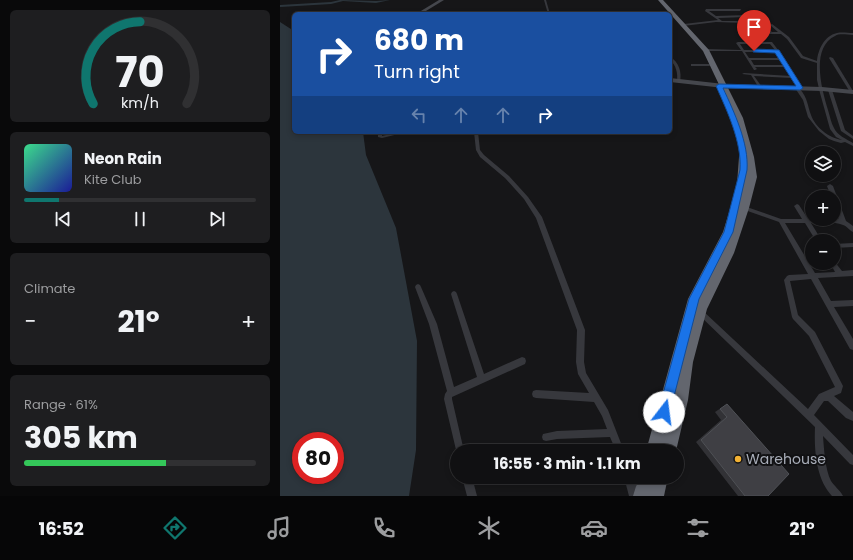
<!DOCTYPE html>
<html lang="en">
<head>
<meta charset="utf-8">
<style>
	body { margin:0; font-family:Poppins,sans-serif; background:#1e1e20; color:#f1f3f6; height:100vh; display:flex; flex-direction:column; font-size:15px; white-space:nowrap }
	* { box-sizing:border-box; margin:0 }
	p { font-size:13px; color:#9c9d9f }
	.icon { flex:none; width:22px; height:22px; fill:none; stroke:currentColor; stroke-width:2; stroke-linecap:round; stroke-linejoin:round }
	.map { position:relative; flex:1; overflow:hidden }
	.details { display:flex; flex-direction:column; gap:10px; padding:10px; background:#09090a; width:280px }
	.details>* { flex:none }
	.hud { position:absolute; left:12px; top:12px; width:380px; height:122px; border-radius:6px; box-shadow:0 2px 6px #0003,0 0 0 1px #303032; background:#1a4fa0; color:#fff; overflow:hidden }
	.tools { position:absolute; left:525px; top:146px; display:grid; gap:8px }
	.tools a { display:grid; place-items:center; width:36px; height:36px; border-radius:50%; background:#101012; box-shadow:0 2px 6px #0003,0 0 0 1px #303032; font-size:20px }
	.speed { position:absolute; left:12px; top:432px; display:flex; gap:8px; font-size:20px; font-weight:700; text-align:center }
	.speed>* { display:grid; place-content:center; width:52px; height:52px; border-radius:50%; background:#101012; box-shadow:0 2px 6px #0003,0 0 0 1px #303032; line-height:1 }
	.speed .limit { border:6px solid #d22; background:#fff; color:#111 }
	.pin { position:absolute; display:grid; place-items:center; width:34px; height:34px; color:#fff; margin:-41px -17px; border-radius:50% 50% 50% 0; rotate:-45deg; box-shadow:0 0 4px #0007 }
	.pin .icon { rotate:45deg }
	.me { position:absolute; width:44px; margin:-22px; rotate:15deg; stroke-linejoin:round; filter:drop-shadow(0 0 3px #0008) }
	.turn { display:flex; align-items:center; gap:14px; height:84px; padding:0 16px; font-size:18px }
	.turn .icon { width:52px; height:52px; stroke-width:2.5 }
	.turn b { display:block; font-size:28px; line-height:34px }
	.lanes { display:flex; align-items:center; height:38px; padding:0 16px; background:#0003; justify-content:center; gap:20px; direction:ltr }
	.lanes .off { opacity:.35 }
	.big { font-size:30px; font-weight:700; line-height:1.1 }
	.details .card { flex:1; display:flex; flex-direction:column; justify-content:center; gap:6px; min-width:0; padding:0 14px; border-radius:6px; background:#1e1e20 }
	.details .dial { align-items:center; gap:0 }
	.dial svg { height:104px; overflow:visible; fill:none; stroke:#303032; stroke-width:7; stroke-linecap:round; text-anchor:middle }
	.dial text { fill:#f1f3f6; stroke:none }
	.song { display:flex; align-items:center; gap:12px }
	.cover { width:48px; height:48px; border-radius:6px; background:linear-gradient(135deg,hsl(150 70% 55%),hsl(240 70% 35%)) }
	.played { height:4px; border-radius:2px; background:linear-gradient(90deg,#0f766e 15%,#303032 15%) }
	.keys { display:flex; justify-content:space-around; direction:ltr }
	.heat { display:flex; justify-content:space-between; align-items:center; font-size:22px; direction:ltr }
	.charge { height:6px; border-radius:3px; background:linear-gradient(90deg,#34c759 61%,#303032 0) }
	.trip { position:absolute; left:170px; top:444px; width:234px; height:40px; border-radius:20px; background:#101012; box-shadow:0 2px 6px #0003,0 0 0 1px #303032; font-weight:700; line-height:40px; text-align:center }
	.dock { display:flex; height:64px; justify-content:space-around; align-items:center; background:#060607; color:#9c9d9f }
	.dock .icon { width:28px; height:28px }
	.dock .selected { color:#0f766e }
	.dock b { font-size:18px; color:#f1f3f6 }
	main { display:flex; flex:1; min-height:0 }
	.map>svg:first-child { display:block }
	.water { fill:#2c353c; fill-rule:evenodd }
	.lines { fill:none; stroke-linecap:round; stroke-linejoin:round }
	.canal { fill:#2c353c; fill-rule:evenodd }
	.street { fill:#37383d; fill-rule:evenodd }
	.secondary { fill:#45474d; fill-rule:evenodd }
	.highway { fill:#63666e; fill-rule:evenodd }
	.wall { fill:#323236 }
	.building { fill:#3f3f44; stroke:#4f5156 }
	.route { fill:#1a73e8; stroke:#114b97 }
	.poi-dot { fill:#f2b134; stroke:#111113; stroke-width:1.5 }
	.labels { text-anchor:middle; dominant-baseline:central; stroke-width:4; stroke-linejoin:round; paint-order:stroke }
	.near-poi-label { font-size:14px; fill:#a8adb8; stroke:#111113; text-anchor:start }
</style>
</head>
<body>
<main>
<section class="details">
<div class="card dial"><svg viewBox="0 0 100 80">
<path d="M14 69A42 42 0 1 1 86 69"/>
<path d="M14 69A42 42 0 0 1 50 6" stroke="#0f766e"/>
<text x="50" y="56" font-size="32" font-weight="700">70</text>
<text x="50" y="72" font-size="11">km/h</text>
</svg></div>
<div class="card">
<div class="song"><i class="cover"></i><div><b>Neon Rain</b><p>Kite Club</p></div></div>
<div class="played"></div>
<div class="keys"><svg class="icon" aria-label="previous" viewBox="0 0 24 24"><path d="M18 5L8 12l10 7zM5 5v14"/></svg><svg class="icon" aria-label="pause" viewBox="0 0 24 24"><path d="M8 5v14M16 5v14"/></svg><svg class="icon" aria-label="next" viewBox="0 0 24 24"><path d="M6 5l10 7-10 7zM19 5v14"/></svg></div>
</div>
<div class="card"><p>Climate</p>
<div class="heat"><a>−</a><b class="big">21°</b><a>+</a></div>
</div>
<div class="card"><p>Range · 61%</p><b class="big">305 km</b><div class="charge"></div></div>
</section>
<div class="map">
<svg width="573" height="496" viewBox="0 0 573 496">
	<rect width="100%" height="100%" fill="#161618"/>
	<path class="water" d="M 0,22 L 14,31 L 14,132 L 83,132 L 86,155 L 116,228 L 137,341 L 136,450 L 129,496 L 0,496 ZM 21,441 L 55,441 L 55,475 L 21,475 Z"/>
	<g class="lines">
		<path class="canal" d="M 60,0 L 96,1 L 110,0 L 96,3 L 63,1 L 51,4 L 0,7 L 0,5 L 51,2 Z"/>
		<g class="street">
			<path d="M 264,0 L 266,0 L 270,14 L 268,14 Z"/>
			<path d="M 426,9 L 461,9 L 460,11 L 429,11 L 436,16 L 467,15 L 466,17 L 438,18 L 442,21 L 465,21 L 474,25 L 484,25 L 492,32 L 498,32 L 490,25 L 492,24 L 509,37 L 523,56 L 537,61 C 538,50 544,36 557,33 C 562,32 568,33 573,33 L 573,35 C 567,35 560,33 555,36 C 530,48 542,90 548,110 C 550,116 551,123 554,128 C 557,135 566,139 573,143 L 573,146 L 565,142 L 561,143 L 554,141 L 549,139 L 539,131 L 528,117 L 523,100 L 515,88 L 518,87 L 512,78 L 474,76 L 482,87 L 480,88 L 479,88 L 471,75 L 462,74 L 464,73 L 511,76 L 506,67 L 475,67 L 477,69 L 475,70 L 474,70 L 462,51 L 426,51 L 424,50 L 426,49 L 461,50 L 456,43 L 458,42 L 492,42 L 505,59 L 522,88 L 520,89 C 528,99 527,104 531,115 C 535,127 549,138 562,140 L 556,137 L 550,129 L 540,93 L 537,80 L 537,63 L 521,58 L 507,39 L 501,34 L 490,34 L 483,27 L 474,27 L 465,23 L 436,22 L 403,26 L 404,24 L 438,20 L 425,11 ZM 460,44 L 490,44 L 495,50 L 464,50 ZM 465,52 L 496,52 L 501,58 L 469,58 ZM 471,60 L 502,60 L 505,65 L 474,65 Z"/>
			<path d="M 390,57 C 399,62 402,72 400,82 L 397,81 C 398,73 396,65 390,60 Z"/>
			<path d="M 550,57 L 553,58 L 573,91 L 573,93 L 570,92 L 549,58 Z"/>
			<path d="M 412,64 L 429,64 L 431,65 L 429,66 L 411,66 L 411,64 Z"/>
			<path d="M 549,89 L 552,90 L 565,130 L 573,136 L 573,139 L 561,131 L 548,90 Z"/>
			<path d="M 98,132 L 102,132 L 102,136 L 119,132 L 127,132 L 102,138 L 98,137 Z"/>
			<path d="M 194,132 L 198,132 L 200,150 L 204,155 L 229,176 L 248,197 L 262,217 L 305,330 L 304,362 L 306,373 L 328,410 L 344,451 L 336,451 L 330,437 L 277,439 L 266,441 L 263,440 L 262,437 L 263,434 L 277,431 L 327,429 L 322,416 L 314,402 L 256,398 L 253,397 L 252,394 L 253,391 L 256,390 L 309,393 L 298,374 L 296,362 L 297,330 L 256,218 L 244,199 L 225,178 L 200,157 L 196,150 Z"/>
			<path d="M 550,184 L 553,186 L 566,221 L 569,223 L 573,226 L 573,232 C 569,230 567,226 563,225 C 553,221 541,223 531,223 L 542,241 L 536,241 L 525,223 L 505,223 L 535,273 L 555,272 L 550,263 L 554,263 L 554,261 L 562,271 L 573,270 L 573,276 L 538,278 L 551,301 L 573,300 L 573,306 L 554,307 L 573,339 L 573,350 L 570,349 L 531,279 L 510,281 L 518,315 L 535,332 L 563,386 L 561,393 L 554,396 L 573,412 L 573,421 L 566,418 L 548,401 L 544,401 L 534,415 L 573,455 L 573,465 L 570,464 L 543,436 C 544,449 545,469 551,481 C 554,486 560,490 563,496 L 552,496 C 536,479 534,450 535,427 L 418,314 L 417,312 L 418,310 L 420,309 L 422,310 L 528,409 L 539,394 L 555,387 L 529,336 L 513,319 L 512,317 L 504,280 L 507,276 L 509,275 L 528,274 L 499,222 L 462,209 L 461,208 L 464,206 L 501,219 L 522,219 L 514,206 L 517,204 L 519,205 L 528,219 L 559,219 L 554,205 L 554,197 L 551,197 L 547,186 Z"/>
			<path d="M 573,243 L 573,247 L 554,248 L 554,244 Z"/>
			<path d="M 138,284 L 140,285 L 141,287 L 157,324 L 174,387 L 197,377 L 171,294 L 172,292 L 174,291 L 176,292 L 177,294 L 204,374 L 242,357 L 245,358 L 246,361 L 245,364 L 172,397 L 172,399 L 184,451 L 177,451 L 177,454 L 164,399 L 165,394 L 167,391 L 149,324 L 135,287 L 136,285 Z"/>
			<path d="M 182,477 L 192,477 L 197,496 L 187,496 Z"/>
			<path d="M 344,477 L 354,477 L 359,496 L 349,496 Z"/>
		</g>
		<g class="secondary">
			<path d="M 159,0 L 164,0 L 141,14 L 136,14 Z"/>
			<path d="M 390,78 L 444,84 L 542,87 L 573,90 L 573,94 L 542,91 L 444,88 L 390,82 Z"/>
		</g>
		<g class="highway">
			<path d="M 378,0 L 383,0 L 429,50 L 463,118 L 474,157 L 477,177 L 469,208 L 454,253 L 427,309 L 413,362 L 408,400 L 396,451 L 366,451 L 408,299 L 443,232 L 448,216 L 457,184 L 459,157 L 460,155 L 465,155 L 455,118 L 423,51 Z"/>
			<path d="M 359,477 L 388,477 L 384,496 L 353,496 Z"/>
		</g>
	</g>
	<path class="wall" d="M 447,404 L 488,496 L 458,496 L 416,442 L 441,420 L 435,412 Z"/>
	<path class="building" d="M 447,404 L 509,474 L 488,496 L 465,496 L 421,440 L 447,417 L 440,409 Z"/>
	<path class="route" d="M 474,49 L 499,50 L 523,88 L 520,90 L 443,88 C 454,112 469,143 467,170 L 453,232 L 419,299 L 390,412 L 389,417 L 384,419 L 380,417 L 378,412 L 409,299 L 444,232 L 460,170 C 462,142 447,111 436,86 L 439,84 L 516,86 L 495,53 L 473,52 Z"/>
	<circle class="poi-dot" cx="458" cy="459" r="4"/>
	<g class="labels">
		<g class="near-poi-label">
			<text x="466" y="459">Warehouse</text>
		</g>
	</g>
</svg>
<div class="tools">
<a><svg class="icon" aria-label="layers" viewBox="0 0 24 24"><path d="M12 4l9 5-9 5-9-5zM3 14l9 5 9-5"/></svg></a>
<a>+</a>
<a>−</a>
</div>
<div class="speed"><div class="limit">80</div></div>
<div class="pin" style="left:474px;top:51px;background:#d93025"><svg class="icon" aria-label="arrive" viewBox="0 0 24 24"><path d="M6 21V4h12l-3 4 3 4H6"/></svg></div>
<svg class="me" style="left:384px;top:412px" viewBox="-20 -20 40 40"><circle r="19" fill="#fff"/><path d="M0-13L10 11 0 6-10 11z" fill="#1a73e8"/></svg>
<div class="trip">16:55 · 3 min · 1.1 km</div>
<div class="hud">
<div class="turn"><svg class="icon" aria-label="right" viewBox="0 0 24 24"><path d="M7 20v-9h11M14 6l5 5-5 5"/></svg><div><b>680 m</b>Turn right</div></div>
<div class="lanes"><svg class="icon off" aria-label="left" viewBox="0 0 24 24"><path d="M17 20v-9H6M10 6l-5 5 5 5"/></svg><svg class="icon off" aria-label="ahead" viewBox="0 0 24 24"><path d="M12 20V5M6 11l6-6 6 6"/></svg><svg class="icon off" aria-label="ahead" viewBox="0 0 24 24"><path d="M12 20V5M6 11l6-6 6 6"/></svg><svg class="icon" aria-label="right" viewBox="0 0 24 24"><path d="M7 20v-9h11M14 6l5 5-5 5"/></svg></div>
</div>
</div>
</main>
<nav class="dock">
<b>16:52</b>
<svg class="icon selected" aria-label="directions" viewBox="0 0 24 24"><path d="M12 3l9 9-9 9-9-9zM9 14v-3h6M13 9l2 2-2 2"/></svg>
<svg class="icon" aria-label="music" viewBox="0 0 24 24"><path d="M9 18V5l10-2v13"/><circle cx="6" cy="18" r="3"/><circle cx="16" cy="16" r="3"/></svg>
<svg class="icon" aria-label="phone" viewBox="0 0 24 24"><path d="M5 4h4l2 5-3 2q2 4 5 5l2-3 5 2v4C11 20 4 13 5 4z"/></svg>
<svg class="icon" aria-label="climate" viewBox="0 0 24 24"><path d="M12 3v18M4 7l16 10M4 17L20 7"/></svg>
<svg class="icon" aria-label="car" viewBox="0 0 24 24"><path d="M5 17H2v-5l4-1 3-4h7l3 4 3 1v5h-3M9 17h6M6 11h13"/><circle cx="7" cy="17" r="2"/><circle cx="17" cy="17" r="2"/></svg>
<svg class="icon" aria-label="filters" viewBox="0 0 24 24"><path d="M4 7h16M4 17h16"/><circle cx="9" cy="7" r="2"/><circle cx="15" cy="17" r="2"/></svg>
<b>21°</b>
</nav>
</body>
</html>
